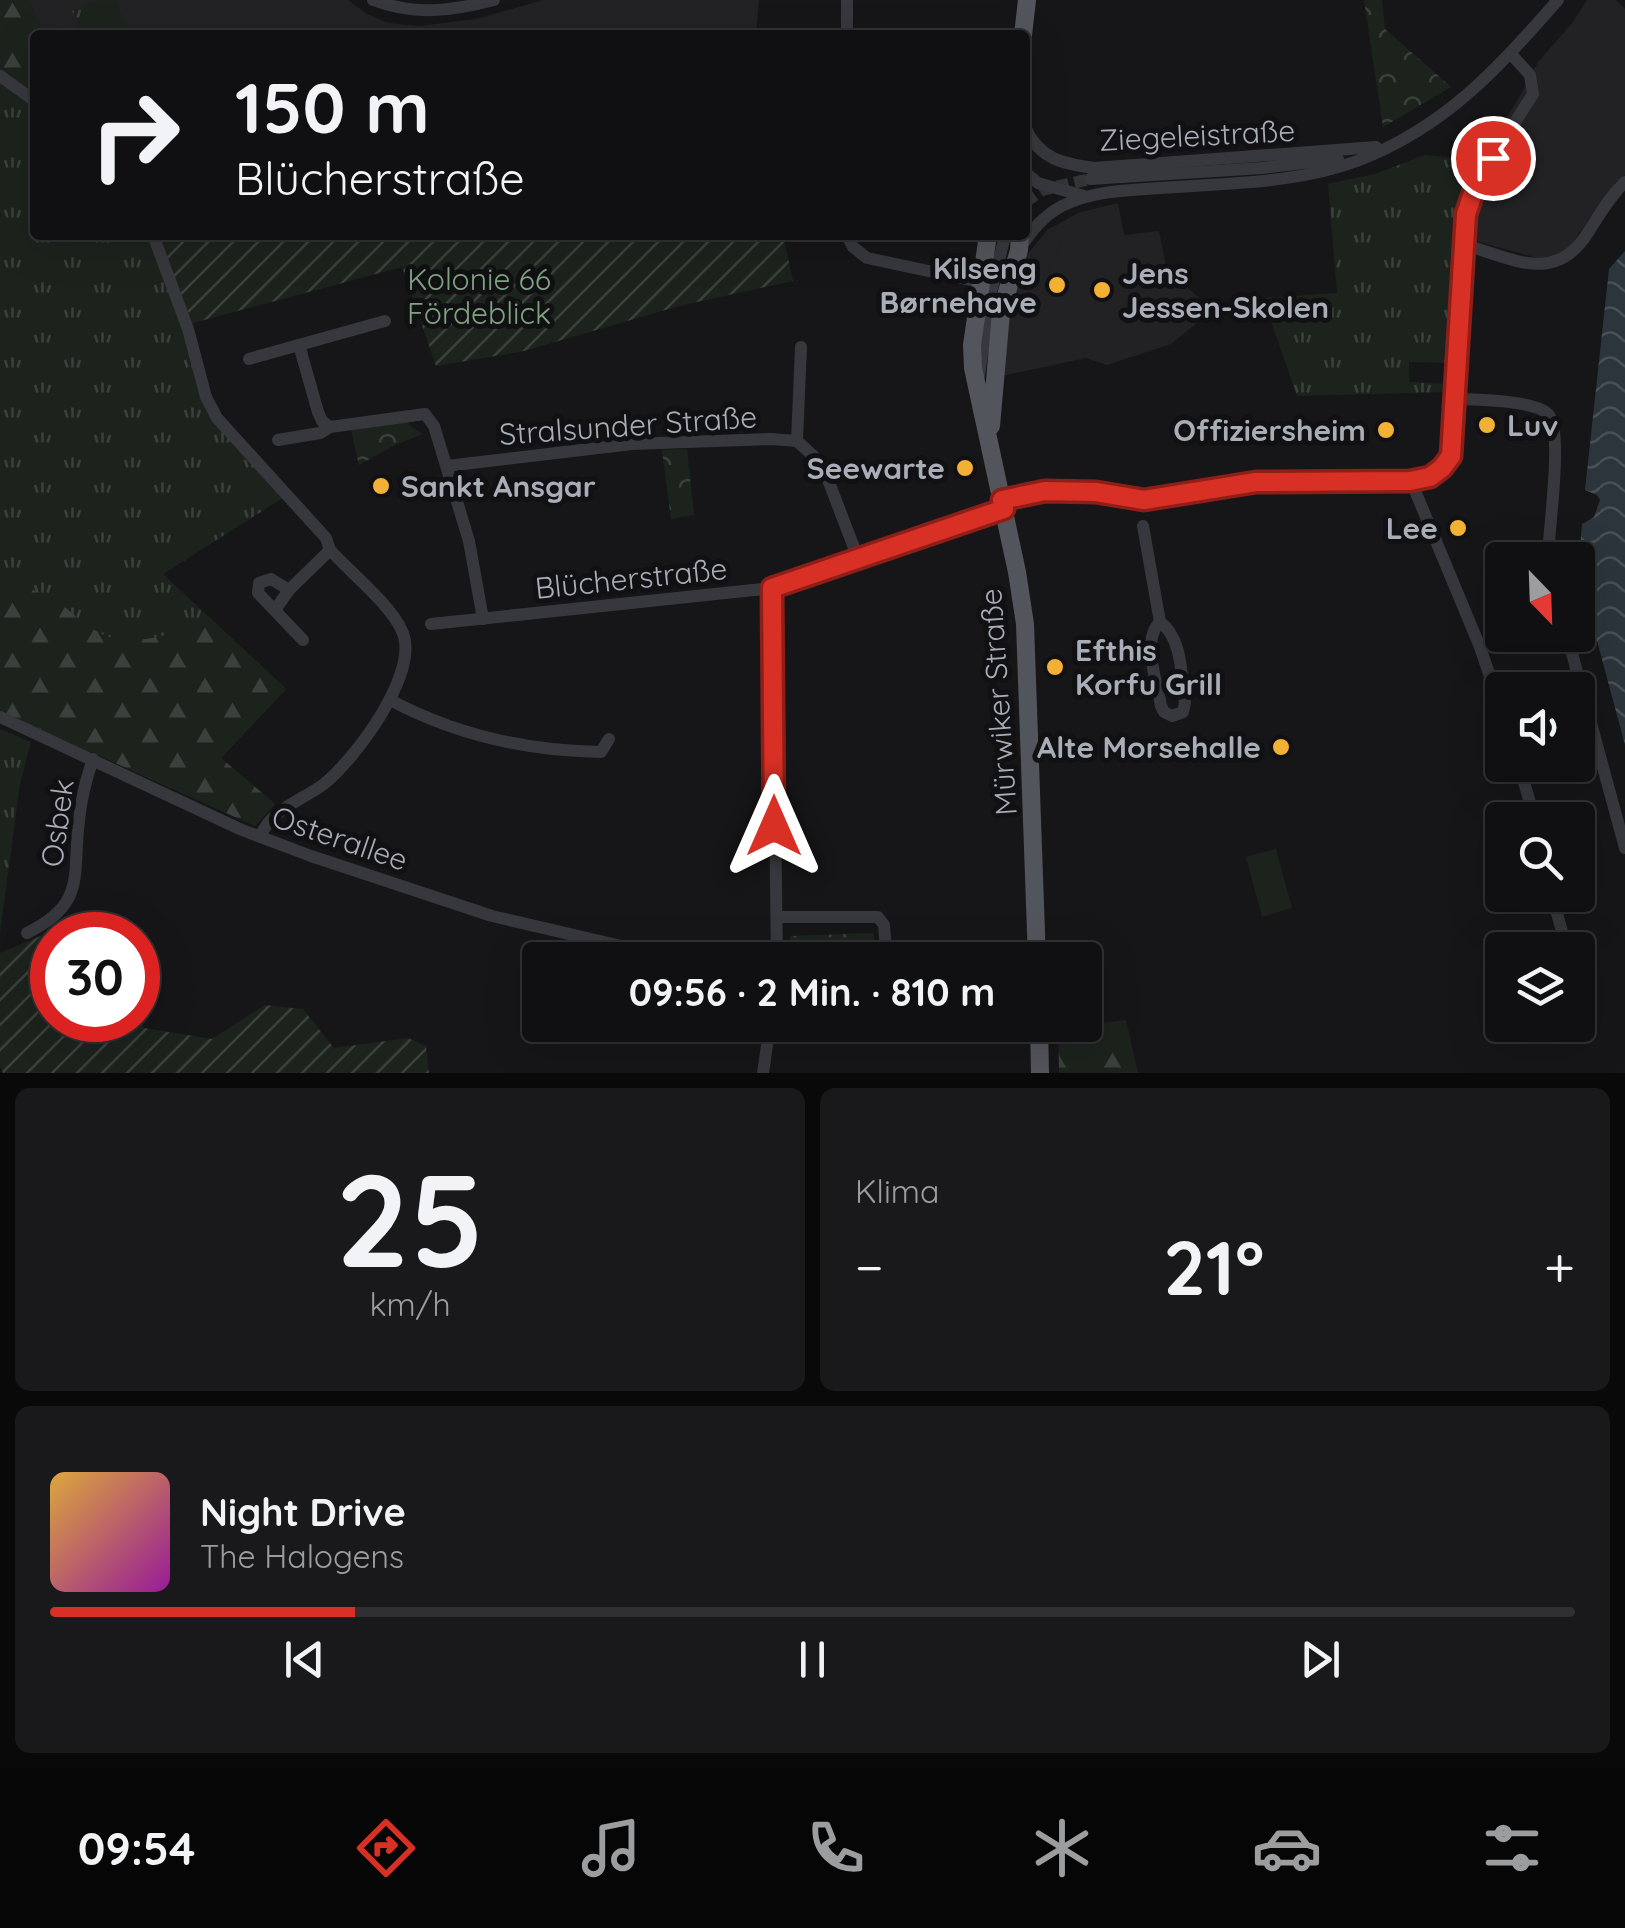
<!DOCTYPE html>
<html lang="de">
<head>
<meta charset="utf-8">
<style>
	body { margin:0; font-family:Quicksand,sans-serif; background:#19191b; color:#f1f3f6; height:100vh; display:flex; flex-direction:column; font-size:38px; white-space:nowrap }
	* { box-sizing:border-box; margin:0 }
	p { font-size:32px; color:#9c9d9f }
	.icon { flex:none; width:55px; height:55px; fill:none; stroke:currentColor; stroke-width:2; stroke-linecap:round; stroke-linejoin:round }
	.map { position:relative; height:1073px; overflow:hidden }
	.sheet { display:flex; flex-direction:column; gap:15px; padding:15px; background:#09090a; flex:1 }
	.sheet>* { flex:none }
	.hud { position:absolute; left:30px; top:30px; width:1000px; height:210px; border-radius:10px; box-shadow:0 10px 40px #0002,0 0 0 2px #303032; background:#101012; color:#f1f3f6; overflow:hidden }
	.needle { width:65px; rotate:157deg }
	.buttons { position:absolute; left:1485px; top:542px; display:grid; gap:20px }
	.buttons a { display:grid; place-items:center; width:110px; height:110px; border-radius:10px; background:#101012; box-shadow:0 10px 40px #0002,0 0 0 2px #303032; font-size:50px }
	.speed { position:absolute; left:30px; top:912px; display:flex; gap:20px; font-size:50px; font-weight:700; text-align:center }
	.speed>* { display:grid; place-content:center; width:130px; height:130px; border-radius:50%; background:#101012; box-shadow:0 10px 40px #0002,0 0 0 2px #303032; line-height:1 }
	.speed .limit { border:15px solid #d22; background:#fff; color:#111 }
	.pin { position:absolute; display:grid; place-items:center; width:85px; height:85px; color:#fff; margin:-42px; border:5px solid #fff; border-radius:50%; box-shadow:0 2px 10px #0007 }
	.me { position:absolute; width:110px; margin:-55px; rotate:0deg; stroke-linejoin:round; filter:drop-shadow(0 0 8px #0008) }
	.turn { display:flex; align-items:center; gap:35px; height:210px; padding:0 40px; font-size:45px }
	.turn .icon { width:130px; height:130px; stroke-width:2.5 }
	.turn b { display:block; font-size:70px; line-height:85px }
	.big { font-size:75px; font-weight:700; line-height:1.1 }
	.sheet .card { flex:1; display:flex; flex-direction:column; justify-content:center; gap:15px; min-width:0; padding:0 35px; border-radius:15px; background:#19191b }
	.sheet .dial { align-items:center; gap:0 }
	.dial b { font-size:130px; line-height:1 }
	.song { display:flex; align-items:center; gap:30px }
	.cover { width:120px; height:120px; border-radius:15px; background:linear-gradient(135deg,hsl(40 70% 55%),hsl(300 70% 35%)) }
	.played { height:10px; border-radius:5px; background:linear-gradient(90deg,#d93025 20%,#303032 20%) }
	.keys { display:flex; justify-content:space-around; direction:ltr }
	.heat { display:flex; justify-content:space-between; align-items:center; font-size:55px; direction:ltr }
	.sheet .tiles { flex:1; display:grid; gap:15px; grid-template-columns:1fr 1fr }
	.card:last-child { grid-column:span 2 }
	.trip { position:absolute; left:522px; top:942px; width:580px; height:100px; border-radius:10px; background:#101012; box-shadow:0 10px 40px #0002,0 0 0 2px #303032; font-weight:700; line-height:100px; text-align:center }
	.menu { display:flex; height:160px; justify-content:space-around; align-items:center; background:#060607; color:#9c9d9f }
	.menu .icon { width:70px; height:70px }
	.menu .current { color:#d93025 }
	.menu b { font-size:45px; color:#f1f3f6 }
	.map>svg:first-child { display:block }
	.built { fill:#222225 }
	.grass { fill:url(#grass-tufts) }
	.forest { fill:url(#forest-firs) }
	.park { fill:url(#park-crowns) }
	.garden { fill:url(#garden-furrows) }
	.pitch { fill:#1c231d }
	.water { fill:url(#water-waves) }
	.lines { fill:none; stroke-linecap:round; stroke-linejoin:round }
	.minor-tunnel { stroke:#333438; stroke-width:12; stroke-dasharray:12 6; stroke-linecap:butt }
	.minor { stroke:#37383d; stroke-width:12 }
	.major { stroke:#53555c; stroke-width:18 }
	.route-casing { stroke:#8d1f18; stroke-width:25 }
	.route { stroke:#d93025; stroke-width:18 }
	.poi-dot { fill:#f2b134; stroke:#111113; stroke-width:4 }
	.labels { text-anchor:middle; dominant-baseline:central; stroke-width:10; stroke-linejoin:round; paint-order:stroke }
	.street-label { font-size:30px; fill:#a8adb8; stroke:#111113 }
	.poi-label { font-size:30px; font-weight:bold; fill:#a8adb8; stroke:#111113; text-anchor:end }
	.park-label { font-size:30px; fill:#7fa381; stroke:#111113 }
</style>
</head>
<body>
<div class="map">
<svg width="1625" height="1073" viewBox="0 0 1625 1073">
	<defs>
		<pattern id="grass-tufts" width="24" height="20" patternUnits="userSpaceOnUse" patternTransform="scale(2.5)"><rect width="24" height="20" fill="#1c231d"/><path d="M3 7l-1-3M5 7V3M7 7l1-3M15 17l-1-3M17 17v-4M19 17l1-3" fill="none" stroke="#3a403c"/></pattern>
		<pattern id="forest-firs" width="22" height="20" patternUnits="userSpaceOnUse" patternTransform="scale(2.5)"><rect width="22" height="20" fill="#1c231d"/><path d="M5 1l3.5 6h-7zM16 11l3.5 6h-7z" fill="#3a403c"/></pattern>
		<pattern id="park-crowns" width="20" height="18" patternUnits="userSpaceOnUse" patternTransform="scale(2.5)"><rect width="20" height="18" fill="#1c231d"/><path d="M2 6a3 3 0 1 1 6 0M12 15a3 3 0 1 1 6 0" fill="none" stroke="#3a403c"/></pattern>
		<pattern id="garden-furrows" width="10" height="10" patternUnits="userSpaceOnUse" patternTransform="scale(2.5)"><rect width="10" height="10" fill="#1c231d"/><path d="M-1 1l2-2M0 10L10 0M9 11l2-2" fill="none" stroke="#3a403c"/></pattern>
		<pattern id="water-waves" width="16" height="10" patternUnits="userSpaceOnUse" patternTransform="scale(2.5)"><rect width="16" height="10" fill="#2c353c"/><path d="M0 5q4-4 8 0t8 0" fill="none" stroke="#485056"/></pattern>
	</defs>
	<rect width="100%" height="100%" fill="#161618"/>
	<g class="built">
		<path d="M 29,0 L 348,0 L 367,14 L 388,23 L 419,26 L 476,19 L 543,0 L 759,0 L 756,35 L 44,35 Z"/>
		<path d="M 1587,0 L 1616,0 L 1625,9 L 1625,175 L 1615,183 L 1566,252 L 1545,260 L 1457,236 L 1469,174 L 1516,103 L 1538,62 L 1573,22 Z"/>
		<path d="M 1118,203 L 1124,235 L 1159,231 L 1167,270 L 1213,310 L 1171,344 L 1107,365 L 1086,358 L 1002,376 L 1004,325 L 1021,262 L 1047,230 L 1078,213 Z"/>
	</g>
	<g class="grass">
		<path d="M 98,0 L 116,0 L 131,35 L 82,35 L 72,11 Z"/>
		<path d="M 0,73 L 35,97 L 35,235 L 157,235 L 193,323 L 183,327 L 203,400 L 283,498 L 163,574 L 286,689 L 221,758 L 275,804 L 255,826 L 0,711 Z"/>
		<path d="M 1425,155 L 1454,158 L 1469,174 L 1457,236 L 1449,363 L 1409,362 L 1409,382 L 1448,384 L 1448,392 L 1297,396 L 1263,298 L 1337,293 L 1328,184 L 1375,174 Z"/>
		<path d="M 0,729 L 31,742 L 20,784 L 0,933 Z"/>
	</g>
	<g class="forest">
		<path d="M 0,0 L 29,0 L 44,35 L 35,35 L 35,97 L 0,73 Z"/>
		<path d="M 33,590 C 66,602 66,611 91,628 C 129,653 173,633 211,619 L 286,689 L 221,758 L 275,804 L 255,826 L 0,711 L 0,611 L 6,600 Z"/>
		<path d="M 1085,1018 L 1102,1023 L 1126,1020 L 1138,1073 L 1059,1073 L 1058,1025 L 1085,1025 Z"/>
	</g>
	<g class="park">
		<path d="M 1364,0 L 1382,0 L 1385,29 L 1451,87 L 1383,127 Z"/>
		<path d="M 408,421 L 409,425 L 423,434 L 395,445 L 359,465 L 351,430 Z"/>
		<path d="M 687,449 L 694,515 L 671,519 L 662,450 Z"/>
		<path d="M 873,933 L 878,960 L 790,960 L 790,936 Z"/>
	</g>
	<g class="garden">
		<path d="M 157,235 L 783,235 L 793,281 L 679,306 L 524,351 L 436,366 L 402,267 L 193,323 Z"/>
		<path d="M 88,916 L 98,935 L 52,935 L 52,1020 L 138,1020 L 138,1015 L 144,1028 L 212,1039 L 265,1005 L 303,1009 L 334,1048 L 408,1038 L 426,1046 L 429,1073 L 3,1073 L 0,1066 L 0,953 Z"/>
	</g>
	<path class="pitch" d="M 1276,849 L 1292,908 L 1262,917 L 1246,857 Z"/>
	<path class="water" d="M 1625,251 L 1625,745 L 1578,570 L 1582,524 L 1594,517 L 1600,500 L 1597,495 L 1585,490 L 1609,269 Z"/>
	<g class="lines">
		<path class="minor-tunnel" d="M 1025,202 L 1042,190 L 1090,179"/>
		<g class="minor">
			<path d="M 373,0 C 415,16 452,11 494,0"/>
			<path d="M 847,0 L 847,35"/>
			<path d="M 0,76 L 35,101"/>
			<path d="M 1025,127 C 1039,159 1063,164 1094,168 L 1376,147"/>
			<path d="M 1025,172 L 1038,183 L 1084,196"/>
			<path d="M 1090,179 L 1262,168 L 1338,159"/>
			<path d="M 153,235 L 188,329 L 206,397 L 217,418 L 326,538 L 330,550 C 351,573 390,604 402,631 C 421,672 355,759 324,784 C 301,801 271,809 260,837"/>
			<path d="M 847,235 L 853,247 L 867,258 L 980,282"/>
			<path d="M 1465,245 C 1512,258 1554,285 1587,234 C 1599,216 1609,197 1625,182"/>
			<path d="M 1020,249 C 1031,231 1043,216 1062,206 C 1092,191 1127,190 1160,188 C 1224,183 1296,184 1357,161 C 1446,127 1497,69 1558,0"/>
			<path d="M 299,345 L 318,412 L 322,421 L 330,427 L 425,414 L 434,426 L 469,541 L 483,619"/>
			<path d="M 249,359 L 385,321"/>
			<path d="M 979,376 L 991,292 L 1005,236"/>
			<path d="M 1456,399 C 1477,400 1534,400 1548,414 C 1564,430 1548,532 1548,560"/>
			<path d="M 278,440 L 320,433 L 330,427"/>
			<path d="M 797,441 L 801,347"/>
			<path d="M 447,466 L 632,444 L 771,439 L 797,441 L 822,464 L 858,558"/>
			<path d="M 1411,481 L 1480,647 L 1502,712"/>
			<path d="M 1002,500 L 1045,491 L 1096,492 L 1144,501 L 1256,482 L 1411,481 L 1430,477 L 1442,468 L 1451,456 L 1466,214 L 1477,182 L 1533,94 L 1530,75 L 1511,54"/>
			<path d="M 1143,526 L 1160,622 C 1183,638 1181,677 1185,703 L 1183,712 L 1172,716 L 1164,712 L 1161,706 C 1157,681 1141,641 1160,622"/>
			<path d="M 772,588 L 777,960"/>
			<path d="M 289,590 L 271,579 L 259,583 L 258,593 L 303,640"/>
			<path d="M 275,610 L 289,590 L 330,550"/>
			<path d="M 431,624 L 772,588 L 1004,509"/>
			<path d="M 1567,635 L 1625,848"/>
			<path d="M 390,700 C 456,735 526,751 601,752 L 609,739"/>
			<path d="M 0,717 L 242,830 L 311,856 L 492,916 L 681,960"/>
			<path d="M 1519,765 L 1535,820"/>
			<path d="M 1552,895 L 1567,950"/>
			<path d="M 777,917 L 878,917 L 884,925 L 887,960"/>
			<path d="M 27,933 C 87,904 72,875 79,821 C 81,800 86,779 93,759"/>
			<path d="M 763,1073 L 770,1025"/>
		</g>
		<g class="major">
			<path d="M 1023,35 L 1027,0"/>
			<path d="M 988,235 L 972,345 L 973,368 L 1017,572 L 1025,624 L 1037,960"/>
			<path d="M 991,426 L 1001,313 L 1019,250 L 1020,235"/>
			<path d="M 1039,1025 L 1040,1073"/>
		</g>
	</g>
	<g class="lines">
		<g class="route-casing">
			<path id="route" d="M 774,826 L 772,588 L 1004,509 L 1002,500 L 1045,491 L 1096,492 L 1144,500 L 1256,482 L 1410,481 L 1430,477 L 1442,468 L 1451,456 L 1466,214 L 1477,182 L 1493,158"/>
		</g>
		<use href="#route" class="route"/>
	</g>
	<g class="poi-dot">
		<circle cx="1057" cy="285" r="10"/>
		<circle cx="1102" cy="290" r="10"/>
		<circle cx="1487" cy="425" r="10"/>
		<circle cx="1386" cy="430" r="10"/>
		<circle cx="965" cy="468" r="10"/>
		<circle cx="381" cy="486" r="10"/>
		<circle cx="1458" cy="528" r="10"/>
		<circle cx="1055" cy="667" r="10"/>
		<circle cx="1281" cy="747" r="10"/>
	</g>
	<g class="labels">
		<g class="street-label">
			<text transform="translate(1197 135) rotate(-3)">Ziegeleistraße</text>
			<text transform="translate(628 425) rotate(-4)">Stralsunder Straße</text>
			<text transform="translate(631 578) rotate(-6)">Blücherstraße</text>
			<text transform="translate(998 702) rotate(-94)">Mürwiker Straße</text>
			<text transform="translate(57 823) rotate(-82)">Osbek</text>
			<text transform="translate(340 838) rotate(19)">Osterallee</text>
		</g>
		<g class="poi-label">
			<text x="1037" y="268">Kilseng<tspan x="1037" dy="34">Børnehave</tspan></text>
			<text x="1122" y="273" text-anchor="start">Jens<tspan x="1122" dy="34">Jessen-Skolen</tspan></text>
			<text x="1507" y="425" text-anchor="start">Luv</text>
			<text x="1366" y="430">Offiziersheim</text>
			<text x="945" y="468">Seewarte</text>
			<text x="401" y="486" text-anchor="start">Sankt Ansgar</text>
			<text x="1438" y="528">Lee</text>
			<text x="1075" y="650" text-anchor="start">Efthis<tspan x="1075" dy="34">Korfu Grill</tspan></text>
			<text x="1261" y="747">Alte Morsehalle</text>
		</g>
		<g class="park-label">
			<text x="479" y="279">Kolonie 66<tspan x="479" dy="34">Fördeblick</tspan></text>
		</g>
	</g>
</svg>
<div class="buttons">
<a><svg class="needle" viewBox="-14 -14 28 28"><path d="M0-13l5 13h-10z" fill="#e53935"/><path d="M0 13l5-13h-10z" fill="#9c9d9f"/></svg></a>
<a><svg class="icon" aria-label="sound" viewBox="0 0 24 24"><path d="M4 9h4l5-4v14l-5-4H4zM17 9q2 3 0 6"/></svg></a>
<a><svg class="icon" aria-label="search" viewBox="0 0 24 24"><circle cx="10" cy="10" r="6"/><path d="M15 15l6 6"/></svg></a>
<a><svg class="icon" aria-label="layers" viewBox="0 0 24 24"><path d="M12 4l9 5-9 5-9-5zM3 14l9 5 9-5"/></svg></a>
</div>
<div class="speed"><div class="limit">30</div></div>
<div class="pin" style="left:1493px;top:158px;background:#d93025"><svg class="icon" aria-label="arrive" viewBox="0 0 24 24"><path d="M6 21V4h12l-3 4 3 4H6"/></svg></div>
<svg class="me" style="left:774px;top:826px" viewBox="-20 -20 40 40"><path d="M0-17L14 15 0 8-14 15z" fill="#d93025" stroke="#fff" stroke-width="4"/></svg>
<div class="trip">09:56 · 2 Min. · 810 m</div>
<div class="hud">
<div class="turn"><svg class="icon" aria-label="right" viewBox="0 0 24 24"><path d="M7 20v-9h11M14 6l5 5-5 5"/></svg><div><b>150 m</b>Blücherstraße</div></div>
</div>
</div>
<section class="sheet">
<div class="tiles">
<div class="card dial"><b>25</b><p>km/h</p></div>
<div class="card"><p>Klima</p>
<div class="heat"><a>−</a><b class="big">21°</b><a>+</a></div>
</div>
<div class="card">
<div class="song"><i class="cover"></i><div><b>Night Drive</b><p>The Halogens</p></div></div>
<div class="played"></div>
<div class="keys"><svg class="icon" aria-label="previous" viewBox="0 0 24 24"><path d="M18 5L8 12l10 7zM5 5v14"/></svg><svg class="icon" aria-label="pause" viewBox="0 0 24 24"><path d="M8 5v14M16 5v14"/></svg><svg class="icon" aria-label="next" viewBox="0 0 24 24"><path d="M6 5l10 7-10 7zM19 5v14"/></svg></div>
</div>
</div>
</section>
<nav class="menu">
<b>09:54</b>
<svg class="icon current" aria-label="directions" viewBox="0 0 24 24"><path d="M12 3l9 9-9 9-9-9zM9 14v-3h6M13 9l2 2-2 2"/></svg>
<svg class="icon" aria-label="music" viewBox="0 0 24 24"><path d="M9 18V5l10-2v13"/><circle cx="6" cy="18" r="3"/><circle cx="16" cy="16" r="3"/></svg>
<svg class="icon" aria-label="phone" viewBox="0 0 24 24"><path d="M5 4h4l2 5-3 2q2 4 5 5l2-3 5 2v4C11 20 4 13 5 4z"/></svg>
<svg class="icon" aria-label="climate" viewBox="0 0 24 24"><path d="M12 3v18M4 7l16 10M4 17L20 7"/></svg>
<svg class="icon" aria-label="car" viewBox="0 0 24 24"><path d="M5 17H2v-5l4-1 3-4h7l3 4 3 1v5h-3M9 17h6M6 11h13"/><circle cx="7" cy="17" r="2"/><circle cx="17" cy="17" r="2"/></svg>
<svg class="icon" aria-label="filters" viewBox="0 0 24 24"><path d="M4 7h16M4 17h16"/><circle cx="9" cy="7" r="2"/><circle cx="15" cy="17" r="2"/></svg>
</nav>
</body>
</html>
